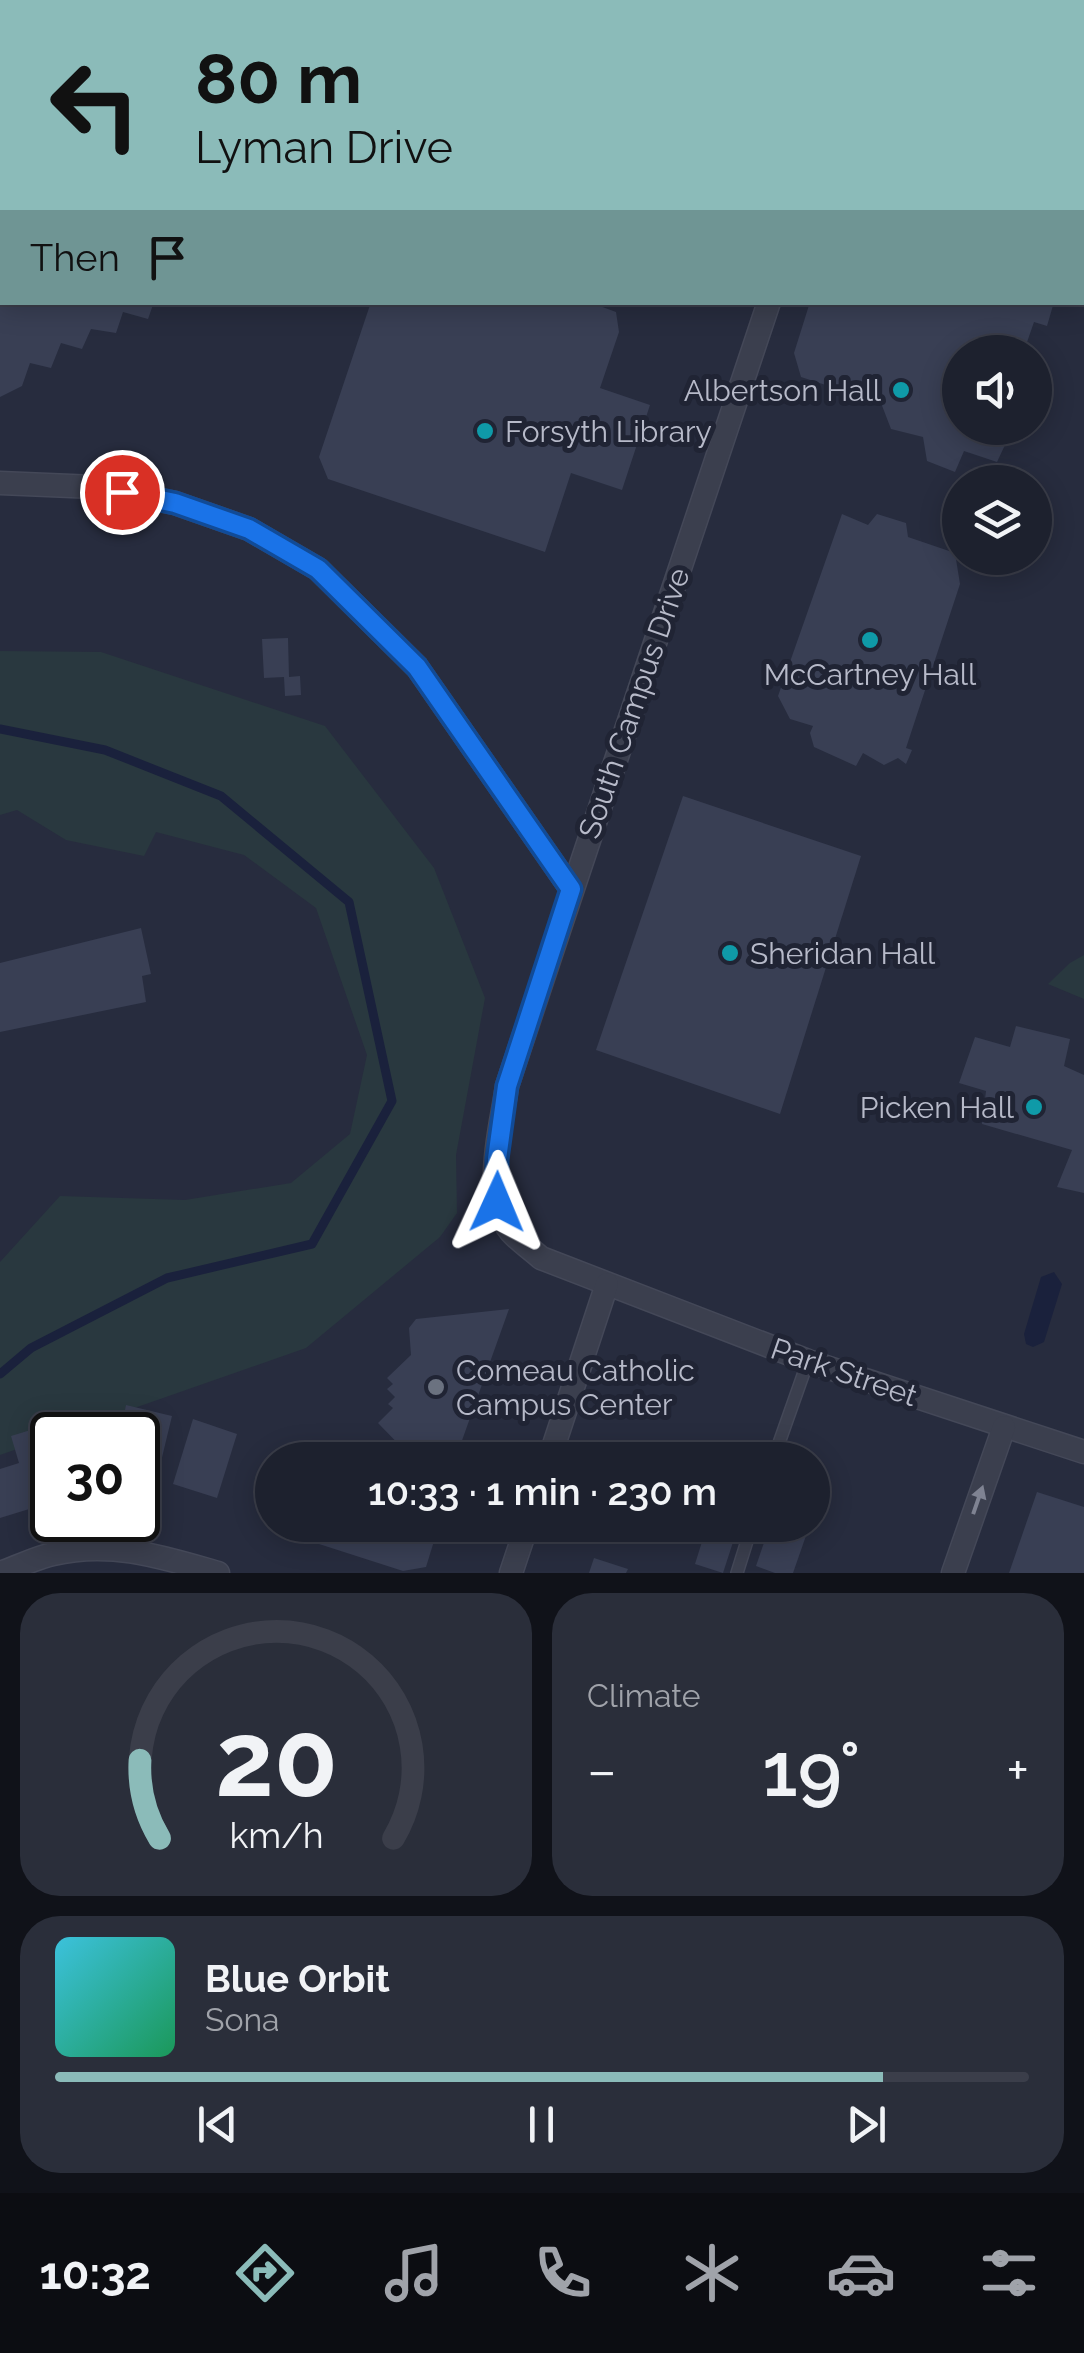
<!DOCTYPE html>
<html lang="en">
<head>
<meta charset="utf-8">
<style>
	body { margin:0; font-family:Raleway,sans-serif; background:#2a2e3a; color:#f1f3f6; height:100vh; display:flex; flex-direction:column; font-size:38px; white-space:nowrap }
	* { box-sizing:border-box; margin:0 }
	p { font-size:32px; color:#a0a3aa }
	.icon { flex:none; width:55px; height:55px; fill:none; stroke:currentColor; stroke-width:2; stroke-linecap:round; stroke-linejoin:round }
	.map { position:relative; height:1573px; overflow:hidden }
	.panel { display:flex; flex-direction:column; gap:20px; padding:20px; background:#101219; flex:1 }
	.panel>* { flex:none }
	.hud { position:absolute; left:0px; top:0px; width:1085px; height:305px; box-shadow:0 5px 25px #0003,0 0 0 2px #3b3e4a; background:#8bbbb9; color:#111; overflow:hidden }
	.buttons { position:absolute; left:942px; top:335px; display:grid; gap:20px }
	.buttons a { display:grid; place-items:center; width:110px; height:110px; border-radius:50%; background:#1d212e; box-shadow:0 5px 25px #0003,0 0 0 2px #3b3e4a; font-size:50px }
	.speed { position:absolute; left:30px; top:1412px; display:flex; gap:20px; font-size:50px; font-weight:700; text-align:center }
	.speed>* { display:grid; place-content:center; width:130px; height:130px; border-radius:50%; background:#1d212e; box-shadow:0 5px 25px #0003,0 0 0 2px #3b3e4a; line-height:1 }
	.speed .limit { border:5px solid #111; border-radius:15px; background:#fff; color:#111 }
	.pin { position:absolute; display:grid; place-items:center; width:85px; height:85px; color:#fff; margin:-42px; border:5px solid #fff; border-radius:50%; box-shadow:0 2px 10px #0007 }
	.me { position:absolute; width:110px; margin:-55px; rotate:1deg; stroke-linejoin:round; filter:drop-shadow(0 0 8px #0008) }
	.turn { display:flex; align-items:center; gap:35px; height:210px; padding:0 30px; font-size:45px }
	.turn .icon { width:130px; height:130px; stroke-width:2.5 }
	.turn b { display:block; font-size:70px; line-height:85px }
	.then { display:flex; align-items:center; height:95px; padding:0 30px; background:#0003; gap:20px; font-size:38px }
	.big { font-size:75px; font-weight:600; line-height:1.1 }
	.panel .widget { flex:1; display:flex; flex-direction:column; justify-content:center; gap:15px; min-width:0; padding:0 35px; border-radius:40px; background:#2a2e3a }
	.panel .dial { align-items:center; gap:0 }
	.dial svg { height:260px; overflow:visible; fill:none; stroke:#3b3e4a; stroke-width:7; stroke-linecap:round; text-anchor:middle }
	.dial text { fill:#f1f3f6; stroke:none }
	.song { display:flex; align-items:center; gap:30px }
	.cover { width:120px; height:120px; border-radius:15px; background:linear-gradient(135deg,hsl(190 70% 55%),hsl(150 70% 35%)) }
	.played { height:10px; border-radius:5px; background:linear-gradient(90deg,#8bbbb9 85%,#3b3e4a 85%) }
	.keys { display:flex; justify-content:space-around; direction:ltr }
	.heat { display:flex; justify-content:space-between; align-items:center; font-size:55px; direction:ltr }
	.panel .tiles { flex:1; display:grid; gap:20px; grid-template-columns:1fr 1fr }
	.widget:last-child { grid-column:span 2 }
	.trip { position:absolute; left:255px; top:1442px; width:575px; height:100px; border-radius:50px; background:#1d212e; box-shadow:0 5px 25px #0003,0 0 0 2px #3b3e4a; font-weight:600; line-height:100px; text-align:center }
	.dock { display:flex; height:160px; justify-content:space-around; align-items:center; background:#0c0d12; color:#a0a3aa }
	.dock .icon { width:70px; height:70px }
	.dock .on { color:#8bbbb9 }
	.dock b { font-size:45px; color:#f1f3f6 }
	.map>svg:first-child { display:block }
	.green { fill:#29383f }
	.water { fill:#1a213c }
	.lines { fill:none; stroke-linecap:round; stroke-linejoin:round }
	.stream { stroke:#1a213c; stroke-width:9 }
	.building { fill:#393f54 }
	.lane-casing { stroke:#444858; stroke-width:14 }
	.street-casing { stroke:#444858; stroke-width:25 }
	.lane { stroke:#3b3f4e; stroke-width:11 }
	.street { stroke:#3b3f4e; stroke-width:22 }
	.oneway { fill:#7f8392 }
	.route-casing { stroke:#114b97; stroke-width:25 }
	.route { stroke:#1a73e8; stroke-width:18 }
	.culture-dot { fill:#0f9aa8; stroke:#202434; stroke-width:4 }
	.worship-dot { fill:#6b7280; stroke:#202434; stroke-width:4 }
	.labels { text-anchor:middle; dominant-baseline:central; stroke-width:10; stroke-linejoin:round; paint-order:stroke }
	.poi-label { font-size:30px; fill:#b7bac9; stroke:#202434; text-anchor:start }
	.street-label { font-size:30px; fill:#b7bac9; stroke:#202434 }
</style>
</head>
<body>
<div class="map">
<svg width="1084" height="1573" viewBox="0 0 1084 1573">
	<rect width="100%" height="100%" fill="#272c3e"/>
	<g class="green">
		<path d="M 0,651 L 101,652 L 325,726 L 434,868 L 485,998 L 456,1155 L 457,1213 L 440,1237 L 306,1348 L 0,1455 L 0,1262 L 60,1196 L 185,1200 L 291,1183 L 350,1134 L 367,1055 L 316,908 L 244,855 L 156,832 L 144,856 L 66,840 L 17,810 L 0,815 Z"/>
		<path d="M 1084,955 L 1084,999 L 1048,984 L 1070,963 Z"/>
	</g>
	<path class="water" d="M 1054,1272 L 1062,1284 L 1044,1342 L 1033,1347 L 1026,1344 L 1024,1334 L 1041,1277 Z"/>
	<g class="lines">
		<path class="stream" d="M 0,729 L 105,750 L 221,796 L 349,902 L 392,1101 L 312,1244 L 167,1278 L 31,1348 L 0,1374"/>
	</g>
	<g class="building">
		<path d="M 0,302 L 154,302 L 148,319 L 123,312 L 116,333 L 91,329 L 82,349 L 61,343 L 51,368 L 30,363 L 22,386 L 0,397 Z"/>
		<path d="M 371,302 L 589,302 L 616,312 L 619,332 L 600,388 L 650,405 L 622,490 L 571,473 L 545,552 L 328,479 L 319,457 Z"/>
		<path d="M 810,302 L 1054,302 L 1047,326 L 1034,322 L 1025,348 L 1032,352 L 960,352 L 960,428 L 1013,428 L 997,462 L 964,451 L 955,472 L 927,461 L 923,437 L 891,429 L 881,403 L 801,377 L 794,353 Z"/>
		<path d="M 842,514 L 868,525 L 877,514 L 906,523 L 908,537 L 955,553 L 960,584 L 906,748 L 912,750 L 906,764 L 898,758 L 884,765 L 863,753 L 856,766 L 814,747 L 810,733 L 813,726 L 790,719 L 778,696 Z"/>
		<path d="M 288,638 L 289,677 L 300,676 L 301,695 L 285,696 L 284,677 L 264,678 L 262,639 Z"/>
		<path d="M 683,796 L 861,856 L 780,1114 L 596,1050 Z"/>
		<path d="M 141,928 L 151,974 L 142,976 L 146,1002 L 0,1032 L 0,963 Z"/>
		<path d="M 1016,1026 L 1070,1039 L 1064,1066 L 1084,1075 L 1084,1193 L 1057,1187 L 1072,1150 L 982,1124 L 986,1091 L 959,1083 L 975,1037 L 1010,1047 Z"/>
		<path d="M 509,1309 L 455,1460 L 414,1460 L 378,1423 L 393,1408 L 388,1404 L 395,1397 L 387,1389 L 393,1384 L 387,1378 L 411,1355 L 409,1328 L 416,1319 Z"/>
		<path d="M 126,1405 L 172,1416 L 158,1474 L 138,1469 L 138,1435 L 120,1435 Z"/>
		<path d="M 193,1419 L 237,1434 L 217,1498 L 173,1484 Z"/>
		<path d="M 60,1421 L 65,1435 L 52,1435 L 52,1502 L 0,1518 L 0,1469 L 19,1463 L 11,1436 Z"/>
		<path d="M 1037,1492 L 1084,1507 L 1084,1573 L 1009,1573 Z"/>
		<path d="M 325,1525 L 439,1525 L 426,1567 L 403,1571 L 319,1544 Z"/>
		<path d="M 610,1525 L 645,1525 L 641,1535 L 632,1532 L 628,1542 L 607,1535 Z"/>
		<path d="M 770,1525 L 794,1525 L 808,1530 L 793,1573 L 775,1573 L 756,1566 Z"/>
		<path d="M 706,1529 L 734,1539 L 723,1573 L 695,1564 Z"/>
		<path d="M 594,1558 L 628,1569 L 626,1573 L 589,1573 Z"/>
	</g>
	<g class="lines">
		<g class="lane-casing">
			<g id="lane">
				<path d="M 773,1460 L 808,1361"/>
				<path d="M 737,1573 L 752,1525"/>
			</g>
		</g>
		<g class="street-casing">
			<g id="street">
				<path d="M 837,0 L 837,2"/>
				<path d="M 1082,114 L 1084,114"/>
				<path d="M 769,302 L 507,1086 C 501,1129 481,1195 511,1232 C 519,1241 531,1249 541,1258 L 808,1361 L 1084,1452"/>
				<path d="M 0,483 L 95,487 L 175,503 L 249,529 L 318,569 L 417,667 L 571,889"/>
				<path d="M 549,1460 L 607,1284"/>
				<path d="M 0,1573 C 18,1567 35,1558 53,1554 C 111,1540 162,1557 218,1573"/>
				<path d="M 511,1573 L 527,1525"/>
				<path d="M 953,1573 L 1004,1427"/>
			</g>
		</g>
		<use href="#lane" class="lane"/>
		<use href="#street" class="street"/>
	</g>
	<defs><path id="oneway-solid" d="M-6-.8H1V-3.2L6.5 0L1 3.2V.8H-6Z" transform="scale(2.5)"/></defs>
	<use class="oneway" href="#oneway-solid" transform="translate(978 1500) rotate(-71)"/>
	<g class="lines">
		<g class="route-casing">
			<path id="route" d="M 122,492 L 175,503 L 249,529 L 318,569 L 417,667 L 571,889 L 507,1086 L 497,1159 L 497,1202"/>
		</g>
		<use href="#route" class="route"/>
	</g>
	<g class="culture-dot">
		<circle cx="901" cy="390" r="10"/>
		<circle cx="485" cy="431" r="10"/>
		<circle cx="870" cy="640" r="10"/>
		<circle cx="730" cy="953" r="10"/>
		<circle cx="1034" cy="1107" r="10"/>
	</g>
	<circle class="worship-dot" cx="436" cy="1387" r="10"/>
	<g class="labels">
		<g class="poi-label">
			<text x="881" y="390" text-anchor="end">Albertson Hall</text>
			<text x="505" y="431">Forsyth Library</text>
			<text x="870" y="674" text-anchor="middle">McCartney Hall</text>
			<text x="750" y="953">Sheridan Hall</text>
			<text x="1014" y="1107" text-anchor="end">Picken Hall</text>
			<text x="456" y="1370">Comeau Catholic<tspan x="456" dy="34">Campus Center</tspan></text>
		</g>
		<g class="street-label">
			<text transform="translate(634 703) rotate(-71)">South Campus Drive</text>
			<text transform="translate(844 1372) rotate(19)">Park Street</text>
		</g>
	</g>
</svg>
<div class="buttons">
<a><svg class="icon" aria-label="sound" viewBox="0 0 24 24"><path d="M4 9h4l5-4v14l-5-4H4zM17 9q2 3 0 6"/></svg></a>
<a><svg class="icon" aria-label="layers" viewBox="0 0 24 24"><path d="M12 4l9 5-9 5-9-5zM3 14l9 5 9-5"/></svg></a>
</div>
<div class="speed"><div class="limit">30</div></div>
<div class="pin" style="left:122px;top:492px;background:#d93025"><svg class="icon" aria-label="arrive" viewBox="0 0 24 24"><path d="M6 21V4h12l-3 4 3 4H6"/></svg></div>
<svg class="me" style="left:497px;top:1202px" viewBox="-20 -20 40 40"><path d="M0-17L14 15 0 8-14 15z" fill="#1a73e8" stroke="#fff" stroke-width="4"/></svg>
<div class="trip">10:33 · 1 min · 230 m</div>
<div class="hud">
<div class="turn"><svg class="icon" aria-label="left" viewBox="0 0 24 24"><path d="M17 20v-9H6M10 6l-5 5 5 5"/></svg><div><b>80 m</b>Lyman Drive</div></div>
<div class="then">Then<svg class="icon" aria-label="arrive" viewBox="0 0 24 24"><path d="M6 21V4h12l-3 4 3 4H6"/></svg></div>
</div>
</div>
<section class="panel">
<div class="tiles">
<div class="widget dial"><svg viewBox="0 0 100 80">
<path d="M14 69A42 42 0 1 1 86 69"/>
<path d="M14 69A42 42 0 0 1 8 45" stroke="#8bbbb9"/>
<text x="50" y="56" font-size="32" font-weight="700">20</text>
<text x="50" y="72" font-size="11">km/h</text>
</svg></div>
<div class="widget"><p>Climate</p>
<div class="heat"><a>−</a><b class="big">19°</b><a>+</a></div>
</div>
<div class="widget">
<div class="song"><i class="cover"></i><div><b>Blue Orbit</b><p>Sona</p></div></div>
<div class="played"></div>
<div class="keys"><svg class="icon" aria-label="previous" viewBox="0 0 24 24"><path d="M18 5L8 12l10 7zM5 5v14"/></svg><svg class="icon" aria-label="pause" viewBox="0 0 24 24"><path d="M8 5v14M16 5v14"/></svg><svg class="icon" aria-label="next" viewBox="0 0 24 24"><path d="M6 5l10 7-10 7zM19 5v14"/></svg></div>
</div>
</div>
</section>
<nav class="dock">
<b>10:32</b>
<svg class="icon on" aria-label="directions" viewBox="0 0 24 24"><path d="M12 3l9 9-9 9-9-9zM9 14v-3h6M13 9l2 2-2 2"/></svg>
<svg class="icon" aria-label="music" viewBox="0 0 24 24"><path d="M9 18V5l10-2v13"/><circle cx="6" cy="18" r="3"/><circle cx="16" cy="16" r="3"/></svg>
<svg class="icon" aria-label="phone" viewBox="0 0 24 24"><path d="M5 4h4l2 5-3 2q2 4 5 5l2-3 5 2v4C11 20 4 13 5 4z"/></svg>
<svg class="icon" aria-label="climate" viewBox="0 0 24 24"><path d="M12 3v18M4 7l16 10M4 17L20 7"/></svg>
<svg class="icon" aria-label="car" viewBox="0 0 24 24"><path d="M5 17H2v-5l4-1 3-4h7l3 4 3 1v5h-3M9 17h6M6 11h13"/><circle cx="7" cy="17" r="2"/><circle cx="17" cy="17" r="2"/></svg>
<svg class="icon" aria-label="filters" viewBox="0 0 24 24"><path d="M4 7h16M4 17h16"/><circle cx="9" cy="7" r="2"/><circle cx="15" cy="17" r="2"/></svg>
</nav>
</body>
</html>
